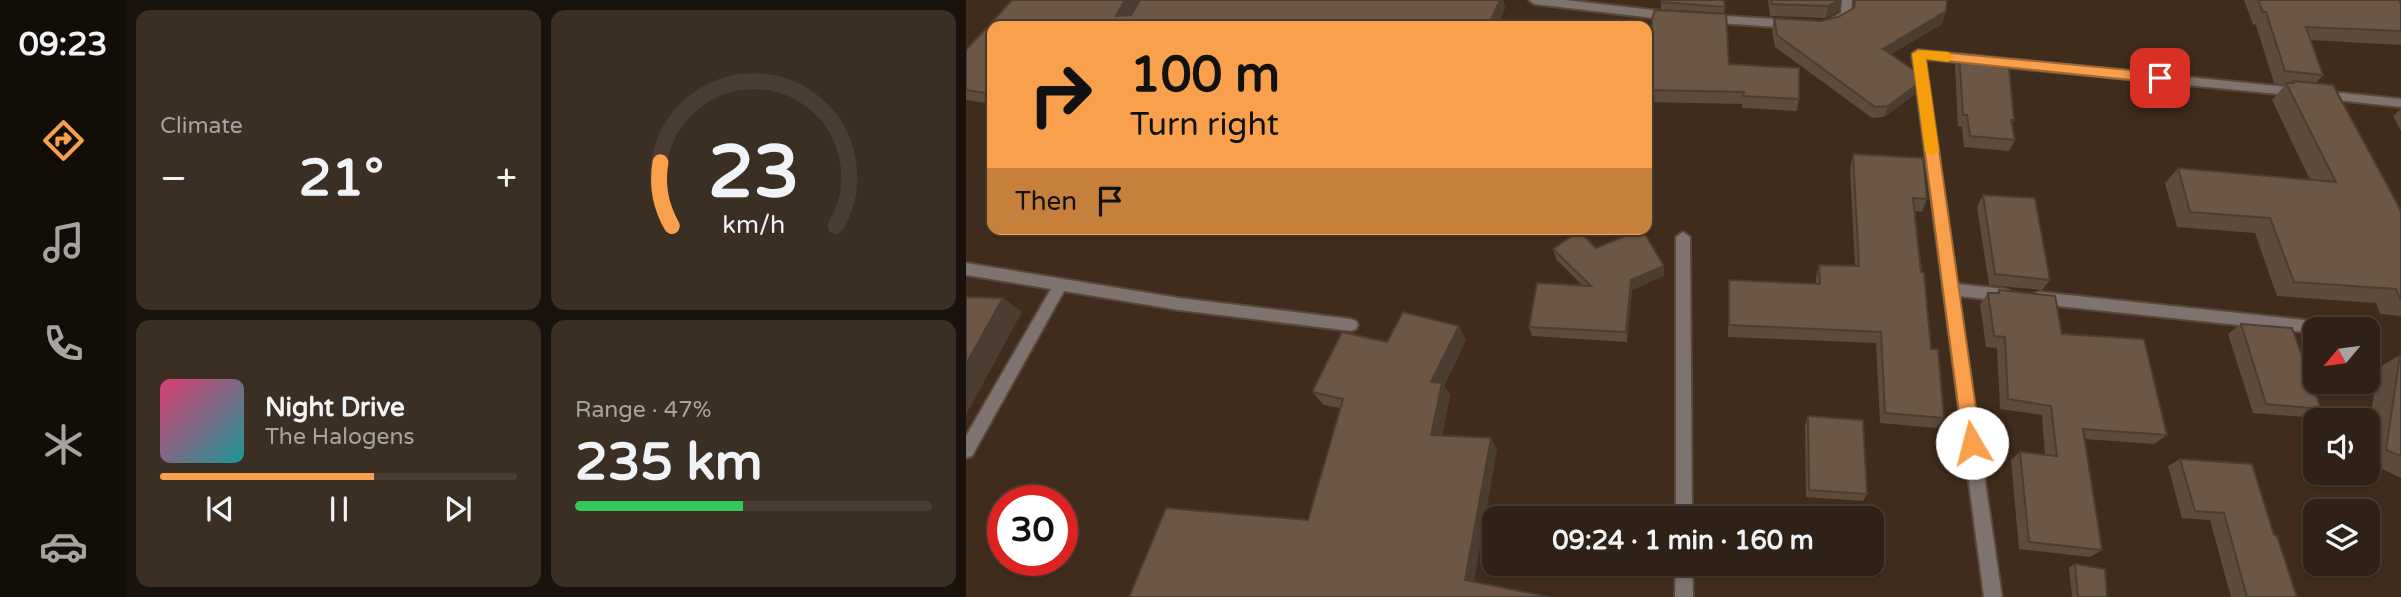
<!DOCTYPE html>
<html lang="en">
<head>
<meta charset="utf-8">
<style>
	body { margin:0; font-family:"Varela Round",sans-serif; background:#3b2e22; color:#f1f3f6; height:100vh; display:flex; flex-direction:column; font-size:26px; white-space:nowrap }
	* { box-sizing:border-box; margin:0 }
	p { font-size:23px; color:#a7a3a0 }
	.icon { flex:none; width:38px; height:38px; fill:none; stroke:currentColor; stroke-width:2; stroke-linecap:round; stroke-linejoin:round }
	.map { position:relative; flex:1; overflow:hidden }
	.side { display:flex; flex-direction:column; gap:10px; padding:10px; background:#1a120c; width:840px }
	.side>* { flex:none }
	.banner { position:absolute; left:21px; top:21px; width:665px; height:214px; border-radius:14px; box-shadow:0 2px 5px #0004,0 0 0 2px #4a3e34; background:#f8a04b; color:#111; overflow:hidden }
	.needle { width:46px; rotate:241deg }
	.fabs { position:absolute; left:1337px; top:317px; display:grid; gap:14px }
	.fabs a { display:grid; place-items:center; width:77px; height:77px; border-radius:14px; background:#2f2115; box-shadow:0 2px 5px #0004,0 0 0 2px #4a3e34; font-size:35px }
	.speed { position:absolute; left:21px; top:485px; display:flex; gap:14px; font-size:35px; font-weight:700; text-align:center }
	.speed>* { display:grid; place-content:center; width:91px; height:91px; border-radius:50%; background:#2f2115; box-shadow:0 2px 5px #0004,0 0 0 2px #4a3e34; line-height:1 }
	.speed .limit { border:10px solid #d22; background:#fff; color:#111 }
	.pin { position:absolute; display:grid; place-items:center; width:60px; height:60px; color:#fff; margin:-30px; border-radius:14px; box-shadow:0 4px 10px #0006 }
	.me { position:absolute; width:77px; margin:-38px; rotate:352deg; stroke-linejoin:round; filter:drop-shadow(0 0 5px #0008) }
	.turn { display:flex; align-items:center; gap:24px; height:147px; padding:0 28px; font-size:32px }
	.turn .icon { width:91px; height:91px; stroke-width:2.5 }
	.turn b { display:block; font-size:49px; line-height:60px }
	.then { display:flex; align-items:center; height:66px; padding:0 28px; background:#0003; gap:14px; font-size:26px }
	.big { font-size:52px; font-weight:700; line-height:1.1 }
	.side .card { flex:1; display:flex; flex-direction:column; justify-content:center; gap:10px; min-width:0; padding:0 24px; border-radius:14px; background:#3b2e22 }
	.side .dial { align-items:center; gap:0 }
	.dial svg { height:182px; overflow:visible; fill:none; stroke:#4a3e34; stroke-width:7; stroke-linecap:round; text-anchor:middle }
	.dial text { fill:#f1f3f6; stroke:none }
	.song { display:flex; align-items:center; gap:21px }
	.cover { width:84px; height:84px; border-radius:10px; background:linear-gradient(135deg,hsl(340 70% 55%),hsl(180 70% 35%)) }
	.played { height:7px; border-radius:4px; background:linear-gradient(90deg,#f8a04b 60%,#4a3e34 60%) }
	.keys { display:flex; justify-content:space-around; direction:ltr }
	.heat { display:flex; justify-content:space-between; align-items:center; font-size:38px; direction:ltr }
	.charge { height:10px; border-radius:5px; background:linear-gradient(90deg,#34c759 47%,#4a3e34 0) }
	.side .tiles { flex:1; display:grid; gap:10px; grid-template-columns:repeat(2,1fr) }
	.trip { position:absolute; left:516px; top:506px; width:402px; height:70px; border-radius:14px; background:#2f2115; box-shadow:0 2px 5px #0004,0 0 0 2px #4a3e34; font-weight:700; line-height:70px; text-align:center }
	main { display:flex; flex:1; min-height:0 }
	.dock { display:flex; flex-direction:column; width:126px; justify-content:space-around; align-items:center; background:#130d08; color:#a7a3a0 }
	.dock .icon { width:49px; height:49px }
	.dock .active { color:#f8a04b }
	.dock b { font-size:32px; color:#f1f3f6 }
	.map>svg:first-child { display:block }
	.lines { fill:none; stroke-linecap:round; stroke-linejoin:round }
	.minor-casing { stroke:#594838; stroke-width:4 }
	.minor { fill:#7f736f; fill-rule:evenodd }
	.wall { fill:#5d4b3c }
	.shaded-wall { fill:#4c3d31 }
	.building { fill:#6c5746; stroke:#4c3d31; stroke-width:2 }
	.route { fill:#f8a04b; stroke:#a16831; stroke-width:2 }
	.slow { fill:#f59e0b }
</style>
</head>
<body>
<main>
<nav class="dock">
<b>09:23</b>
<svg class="icon active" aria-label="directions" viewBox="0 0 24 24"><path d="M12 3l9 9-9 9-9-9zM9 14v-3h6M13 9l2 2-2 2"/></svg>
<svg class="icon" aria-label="music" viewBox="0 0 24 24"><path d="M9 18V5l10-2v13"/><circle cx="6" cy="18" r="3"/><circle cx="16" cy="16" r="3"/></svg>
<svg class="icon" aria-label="phone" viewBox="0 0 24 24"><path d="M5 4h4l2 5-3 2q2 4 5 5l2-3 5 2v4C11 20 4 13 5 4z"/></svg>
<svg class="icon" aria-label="climate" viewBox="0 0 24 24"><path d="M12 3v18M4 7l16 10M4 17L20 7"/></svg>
<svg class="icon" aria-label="car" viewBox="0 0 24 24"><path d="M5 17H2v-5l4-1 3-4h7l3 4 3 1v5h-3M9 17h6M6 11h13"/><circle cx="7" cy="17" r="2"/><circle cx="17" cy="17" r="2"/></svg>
</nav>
<section class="side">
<div class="tiles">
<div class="card"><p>Climate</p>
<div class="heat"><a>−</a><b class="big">21°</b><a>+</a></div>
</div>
<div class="card dial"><svg viewBox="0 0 100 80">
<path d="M14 69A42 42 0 1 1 86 69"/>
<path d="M14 69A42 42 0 0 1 9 41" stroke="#f8a04b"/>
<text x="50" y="56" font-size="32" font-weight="700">23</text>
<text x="50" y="72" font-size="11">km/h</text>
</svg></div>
<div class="card">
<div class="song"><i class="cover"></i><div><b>Night Drive</b><p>The Halogens</p></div></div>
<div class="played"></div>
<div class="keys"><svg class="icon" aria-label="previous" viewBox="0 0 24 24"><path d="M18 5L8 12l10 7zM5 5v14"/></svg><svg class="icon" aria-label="pause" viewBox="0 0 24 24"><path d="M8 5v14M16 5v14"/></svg><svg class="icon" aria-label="next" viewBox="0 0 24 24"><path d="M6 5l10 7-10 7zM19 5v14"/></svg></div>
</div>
<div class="card"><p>Range · 47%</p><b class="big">235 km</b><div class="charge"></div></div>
</div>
</section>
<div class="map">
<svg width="1435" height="597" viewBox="0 0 1435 597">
	<rect width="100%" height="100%" fill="#3f2c1c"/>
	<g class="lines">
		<g class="minor-casing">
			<g id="minor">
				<path d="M 563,0 L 599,0 L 704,12 L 709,16 L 704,20 L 568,4 Z"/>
				<path d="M 876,0 L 886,0 L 885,15 L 871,26 L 863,26 L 863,20 L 875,13 Z"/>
				<path d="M 742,15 L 826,20 L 832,24 L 826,28 L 738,22 L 736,19 Z"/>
				<path d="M 952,50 L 1332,88 L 1338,92 L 1332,96 L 958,59 L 991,284 L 1039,289 L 1044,291 L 1046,295 L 1044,299 L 1039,301 L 992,296 L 1036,597 L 1018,597 L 946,54 Z"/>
				<path d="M 1356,91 L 1435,99 L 1435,107 L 1352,98 L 1352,92 Z"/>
				<path d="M 717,232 L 724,237 L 726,518 L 710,518 L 710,237 Z"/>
				<path d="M 0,263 L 213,298 L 385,319 L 390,321 L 392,325 L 390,329 L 385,331 L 213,310 L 98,291 L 6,456 L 0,458 L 0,436 L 85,289 L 0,275 Z"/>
				<path d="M 1073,292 L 1368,323 L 1373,325 L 1375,329 L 1349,329 L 1349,333 L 1073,304 L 1068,302 L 1066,298 L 1068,294 Z"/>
				<path d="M 710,564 L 726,564 L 727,597 L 709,597 Z"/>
			</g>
		</g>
		<use href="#minor" class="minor"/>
	</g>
	<g class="wall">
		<path d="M 46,0 L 537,0 L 539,8 L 531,26 L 26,26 L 26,104 L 0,100 L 0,50 Z"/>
		<path d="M 802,0 L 875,0 L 872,11 L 860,18 L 804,16 Z"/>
		<path d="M 888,0 L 981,0 L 980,11 L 976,24 L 925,54 L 953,83 L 949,94 L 918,117 L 906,118 L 809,47 L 806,30 L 808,18 L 854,21 L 872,17 L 887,9 Z"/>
		<path d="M 1278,0 L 1433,0 L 1435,4 L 1435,45 L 1344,40 L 1357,75 L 1350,83 L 1435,212 L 1435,316 L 1414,314 L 1410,303 L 1311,296 L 1289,233 L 1211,227 L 1199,183 L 1212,168 L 1344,180 L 1306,100 L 1319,85 L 1308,83 L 1290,25 L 1287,24 Z"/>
		<path d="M 695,2 L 759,7 L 758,13 L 695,9 Z"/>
		<path d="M 681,41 L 763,64 L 833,99 L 831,111 L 776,108 L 776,104 L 681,102 Z"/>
		<path d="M 993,53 L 1048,120 L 1046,124 L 1049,140 L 1043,151 L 998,147 L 996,127 L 992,126 L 989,65 Z"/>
		<path d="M 1435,109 L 1435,131 L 1427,116 Z"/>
		<path d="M 887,154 L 961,199 L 956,212 L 949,211 L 965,349 L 978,418 L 971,428 L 914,423 L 910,343 L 762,337 L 763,280 L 850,284 L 850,277 L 853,265 L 889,266 L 884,168 Z"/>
		<path d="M 1017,195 L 1084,280 L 1076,290 L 1023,285 L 1011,207 Z"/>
		<path d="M 630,248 L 698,276 L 666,290 L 661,342 L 566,336 L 563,327 L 616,285 L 590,259 L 587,249 Z"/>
		<path d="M 1033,290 L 1096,334 L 1201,435 L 1188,444 L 1118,439 L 1136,550 L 1124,557 L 1053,549 L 1045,460 L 1054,452 L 1079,455 L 1076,415 L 1034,409 L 1031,348 L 1020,347 L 1014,304 L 1022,293 L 1031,293 Z"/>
		<path d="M 1275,324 L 1355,409 L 1340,417 L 1287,413 L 1262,334 Z"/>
		<path d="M 500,340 L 478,386 L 484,395 L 476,436 L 525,438 L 531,450 L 163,597 L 342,520 L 374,408 L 358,405 L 346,392 L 421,342 Z"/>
		<path d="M 1434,355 L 1435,356 L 1435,478 L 1402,462 L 1402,432 L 1412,368 Z"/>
		<path d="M 842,416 L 901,494 L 897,501 L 840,497 L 839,425 Z"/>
		<path d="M 1214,459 L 1308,535 L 1331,597 L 1265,597 L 1244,520 L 1216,518 L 1202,466 Z"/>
		<path d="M 663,564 L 679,564 L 678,567 Z"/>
		<path d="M 1109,564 L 1141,597 L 1106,597 L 1103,567 Z"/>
	</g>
	<g class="shaded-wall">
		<path d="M 159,0 L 175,0 L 160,26 L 150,16 Z"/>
		<path d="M 534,0 L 537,0 L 539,8 L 531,26 L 522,26 Z"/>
		<path d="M 874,0 L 875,0 L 872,11 L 860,18 L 862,6 Z"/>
		<path d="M 980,11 L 976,24 L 914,61 L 917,49 Z"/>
		<path d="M 953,83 L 949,94 L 918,117 L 922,106 Z"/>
		<path d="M 698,266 L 698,276 L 666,290 L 661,342 L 660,332 L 665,280 Z"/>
		<path d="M 37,298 L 56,312 L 0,415 L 0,364 Z"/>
		<path d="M 493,326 L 500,340 L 478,386 L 484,395 L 474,447 L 465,435 L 465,382 Z"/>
		<path d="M 525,438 L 531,450 L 507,587 L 499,580 Z"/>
	</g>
	<g class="building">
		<path d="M 46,0 L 159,0 L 150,16 L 165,15 L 174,0 L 534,0 L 522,26 L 26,26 L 26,94 L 0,90 L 0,50 Z"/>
		<path d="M 696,0 L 758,0 L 759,7 L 695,2 Z"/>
		<path d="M 805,0 L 874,0 L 862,6 L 806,4 Z"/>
		<path d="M 889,0 L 981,0 L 980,11 L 917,49 L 951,72 L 953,83 L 922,106 L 909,107 L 811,35 L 808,18 L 854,21 L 872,17 L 888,8 Z"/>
		<path d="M 1292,0 L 1433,0 L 1435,4 L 1435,31 L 1340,27 L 1357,75 L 1319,71 L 1300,12 L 1297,12 Z"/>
		<path d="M 689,10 L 760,14 L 763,64 L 833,68 L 833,99 L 777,96 L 778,92 L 681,90 L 681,41 L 685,41 L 686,19 Z"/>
		<path d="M 993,53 L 1042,58 L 1048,120 L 1045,120 L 1049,140 L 1004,136 L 1001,115 L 997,115 Z"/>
		<path d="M 1327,81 L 1367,85 L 1431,203 L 1435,212 L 1435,301 L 1430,289 L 1328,282 L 1304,218 L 1224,212 L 1212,168 L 1370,182 L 1320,83 L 1328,83 Z"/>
		<path d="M 887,154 L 957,158 L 961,199 L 947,198 L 955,272 L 958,273 L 965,349 L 972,349 L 978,418 L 919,413 L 915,332 L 763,325 L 763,280 L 854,284 L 853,265 L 893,266 Z"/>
		<path d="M 1017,195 L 1069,198 L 1084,280 L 1029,274 Z"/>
		<path d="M 676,229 L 698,266 L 665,280 L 660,332 L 563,327 L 571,283 L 625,286 L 587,249 L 613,231 L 630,248 Z"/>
		<path d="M 1033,290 L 1089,296 L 1096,334 L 1178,339 L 1201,435 L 1117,429 L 1136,550 L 1063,542 L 1054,452 L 1091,456 L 1085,406 L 1042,399 L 1039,337 L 1028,336 L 1022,293 L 1033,293 Z"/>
		<path d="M 0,297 L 37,298 L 0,364 Z"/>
		<path d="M 437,312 L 493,326 L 465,382 L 476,383 L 465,435 L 525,438 L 499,580 L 584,597 L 163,597 L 200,508 L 342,520 L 377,399 L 346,392 L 376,332 L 421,342 Z"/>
		<path d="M 1275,324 L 1326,328 L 1355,409 L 1300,404 Z"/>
		<path d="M 1434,355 L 1435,356 L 1435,456 L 1420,450 Z"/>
		<path d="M 842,416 L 897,420 L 901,494 L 843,490 Z"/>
		<path d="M 1214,459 L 1286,464 L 1308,535 L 1311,536 L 1331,597 L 1281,597 L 1258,513 L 1229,511 Z"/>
		<path d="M 619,507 L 672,518 L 616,518 Z"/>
		<path d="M 1109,564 L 1139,569 L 1141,597 L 1112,597 Z"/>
	</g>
	<path class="route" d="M 952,50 L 1194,73 L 1200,78 L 1194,83 L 960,59 L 1015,443 L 1012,449 L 1006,452 L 999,449 L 997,443 L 946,54 Z"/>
	<path class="slow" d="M 952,50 L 982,52 L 988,57 L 982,62 L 960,59 L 973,151 L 966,156 L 959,151 L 946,54 Z"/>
</svg>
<div class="fabs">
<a><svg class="needle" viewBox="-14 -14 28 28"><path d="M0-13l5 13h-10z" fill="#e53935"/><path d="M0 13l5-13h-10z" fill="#a7a3a0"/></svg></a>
<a><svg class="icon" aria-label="sound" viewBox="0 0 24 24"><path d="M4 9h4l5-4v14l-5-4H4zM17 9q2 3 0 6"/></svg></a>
<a><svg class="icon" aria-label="layers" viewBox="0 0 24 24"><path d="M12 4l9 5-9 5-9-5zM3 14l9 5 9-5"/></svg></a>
</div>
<div class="speed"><div class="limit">30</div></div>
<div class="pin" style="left:1194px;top:78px;background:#d93025"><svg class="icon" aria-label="arrive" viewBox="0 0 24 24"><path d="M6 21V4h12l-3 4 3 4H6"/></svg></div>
<svg class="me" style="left:1006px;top:443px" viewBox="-20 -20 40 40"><circle r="19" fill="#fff"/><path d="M0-13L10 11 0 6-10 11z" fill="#f8a04b"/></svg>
<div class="trip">09:24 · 1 min · 160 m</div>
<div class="banner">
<div class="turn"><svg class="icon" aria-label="right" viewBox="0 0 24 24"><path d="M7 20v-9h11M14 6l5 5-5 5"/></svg><div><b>100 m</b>Turn right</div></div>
<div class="then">Then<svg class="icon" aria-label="arrive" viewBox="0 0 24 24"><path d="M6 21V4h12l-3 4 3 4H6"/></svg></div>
</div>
</div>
</main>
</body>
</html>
